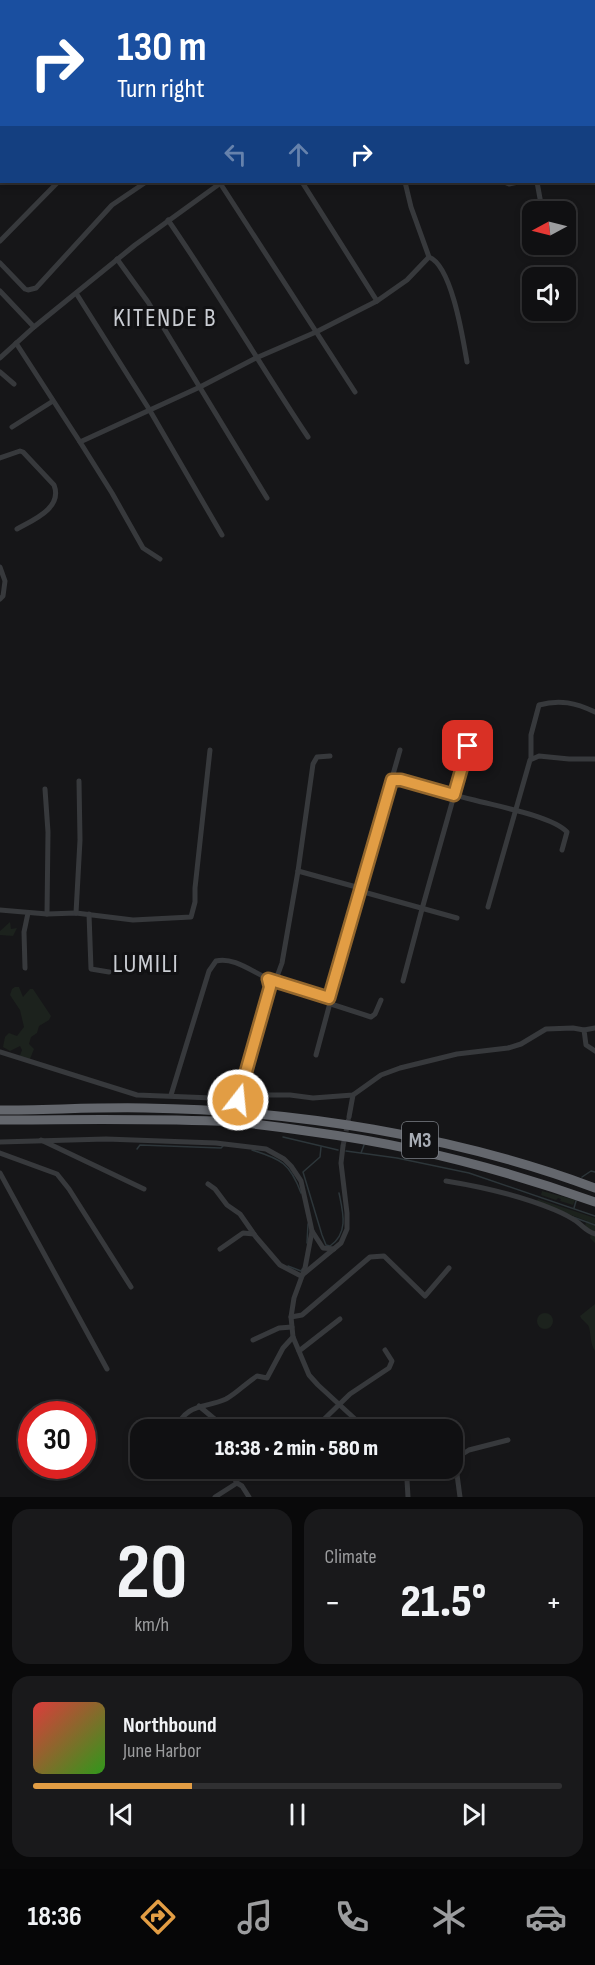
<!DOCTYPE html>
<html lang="en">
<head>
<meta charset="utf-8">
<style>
	body { margin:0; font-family:"Sofia Sans Condensed",sans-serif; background:#19191b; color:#f1f3f6; height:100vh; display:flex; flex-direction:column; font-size:22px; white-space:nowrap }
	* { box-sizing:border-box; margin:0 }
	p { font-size:20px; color:#9c9d9f }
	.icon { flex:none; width:33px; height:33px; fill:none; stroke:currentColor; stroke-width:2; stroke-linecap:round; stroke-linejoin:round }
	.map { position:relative; height:1497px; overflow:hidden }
	.drawer { display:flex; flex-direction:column; gap:12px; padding:12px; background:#09090a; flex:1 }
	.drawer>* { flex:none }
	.banner { position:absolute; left:0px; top:0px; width:596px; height:183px; box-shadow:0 3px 9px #0003,0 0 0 2px #303032; background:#1a4fa0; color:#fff; overflow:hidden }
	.needle { width:39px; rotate:263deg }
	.fabs { position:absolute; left:522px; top:201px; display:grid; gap:12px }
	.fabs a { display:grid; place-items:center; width:54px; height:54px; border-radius:12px; background:#101012; box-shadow:0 3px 9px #0003,0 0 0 2px #303032; font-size:30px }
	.speed { position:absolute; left:18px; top:1401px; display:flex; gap:12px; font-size:30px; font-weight:700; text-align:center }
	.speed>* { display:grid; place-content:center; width:78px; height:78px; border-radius:50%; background:#101012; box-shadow:0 3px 9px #0003,0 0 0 2px #303032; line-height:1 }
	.speed .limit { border:9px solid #d22; background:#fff; color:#111 }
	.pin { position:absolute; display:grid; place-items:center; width:51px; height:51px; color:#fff; margin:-26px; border-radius:12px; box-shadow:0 3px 9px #0006 }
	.me { position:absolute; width:66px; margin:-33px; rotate:16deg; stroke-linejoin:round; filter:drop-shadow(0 0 4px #0008) }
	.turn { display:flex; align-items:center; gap:21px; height:126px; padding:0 18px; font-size:27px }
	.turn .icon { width:78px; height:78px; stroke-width:2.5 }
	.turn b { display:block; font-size:42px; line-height:51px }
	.lanes { display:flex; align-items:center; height:57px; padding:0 18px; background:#0003; justify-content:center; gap:30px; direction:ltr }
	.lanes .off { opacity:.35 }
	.big { font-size:45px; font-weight:800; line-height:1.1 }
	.drawer .widget { flex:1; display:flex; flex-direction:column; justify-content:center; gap:9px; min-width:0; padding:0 21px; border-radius:18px; background:#19191b }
	.drawer .dial { align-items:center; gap:0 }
	.dial b { font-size:78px; line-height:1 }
	.song { display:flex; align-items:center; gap:18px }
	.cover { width:72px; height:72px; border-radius:9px; background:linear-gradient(135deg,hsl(0 70% 55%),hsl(110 70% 35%)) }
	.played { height:6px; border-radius:3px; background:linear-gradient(90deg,#e29d44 30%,#303032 30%) }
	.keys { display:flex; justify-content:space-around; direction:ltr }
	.heat { display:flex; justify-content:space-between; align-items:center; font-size:33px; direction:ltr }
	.drawer .tiles { flex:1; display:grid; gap:12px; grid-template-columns:1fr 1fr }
	.widget:last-child { grid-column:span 2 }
	.trip { position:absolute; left:130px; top:1419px; width:333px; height:60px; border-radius:18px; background:#101012; box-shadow:0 3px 9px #0003,0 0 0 2px #303032; font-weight:800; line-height:60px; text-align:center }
	.menu { display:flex; height:96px; justify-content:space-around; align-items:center; background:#060607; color:#9c9d9f }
	.menu .icon { width:42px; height:42px }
	.menu .active { color:#e29d44 }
	.menu b { font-size:27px; color:#f1f3f6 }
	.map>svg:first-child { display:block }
	.green { fill:#1c221d }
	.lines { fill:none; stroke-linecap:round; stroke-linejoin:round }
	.stream { stroke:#2d363a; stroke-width:1.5 }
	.minor-tunnel { stroke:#333438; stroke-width:5; stroke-dasharray:5 2.5; stroke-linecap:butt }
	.minor { stroke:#37393c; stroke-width:5 }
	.secondary { stroke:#45484c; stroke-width:8 }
	.motorway { stroke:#64676d; stroke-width:9 }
	.route-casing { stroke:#93662c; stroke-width:15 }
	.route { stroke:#e29d44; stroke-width:10 }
	.labels { text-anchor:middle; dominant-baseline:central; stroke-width:6; stroke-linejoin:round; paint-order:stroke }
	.shield { fill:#111113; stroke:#7b7f85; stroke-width:1.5 }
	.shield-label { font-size:21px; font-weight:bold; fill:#a9aeb6 }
	.quarter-label { font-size:26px; letter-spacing:1.5px; fill:#cacdd3; stroke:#111113 }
</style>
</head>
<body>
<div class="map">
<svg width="595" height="1497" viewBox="0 0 595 1497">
	<rect width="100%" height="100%" fill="#161618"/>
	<g class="green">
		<path d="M 10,922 L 11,929 L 17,928 L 13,936 L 0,935 L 0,931 Z"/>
		<path d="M 15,987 L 19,987 L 23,997 L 30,989 L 33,989 L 51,1016 L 49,1020 L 39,1026 L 37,1033 L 31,1037 L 29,1044 L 34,1049 L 30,1059 L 19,1058 L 22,1050 L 20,1046 L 10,1051 L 3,1047 L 5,1037 L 9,1033 L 17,1036 L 24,1027 L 20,1010 L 10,995 L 12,989 Z"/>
		<path d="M 542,1191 L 575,1200 L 573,1205 L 560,1201 L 561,1199 L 558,1198 L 556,1200 L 541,1195 Z"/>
		<path d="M 538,1199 L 595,1218 L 595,1224 L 588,1222 L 595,1225 L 595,1243 L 590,1238 L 591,1231 L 585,1225 L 587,1221 L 536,1202 Z"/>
		<path d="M 595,1304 L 595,1351 C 590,1343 591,1335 589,1327 C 587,1322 582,1321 580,1316 Z"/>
		<circle cx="545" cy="1321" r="8"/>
	</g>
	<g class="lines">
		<g class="stream">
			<path d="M 283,1137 L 338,1150"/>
			<path d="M 321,1147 L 320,1157 L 303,1172 L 322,1235 L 326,1245 L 330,1246 C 349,1233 343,1212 339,1193"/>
			<path d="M 137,1149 L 140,1145 L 221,1148 L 223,1146"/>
			<path d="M 252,1150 C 281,1159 290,1163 301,1193"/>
			<path d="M 346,1151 L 397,1158 L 469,1173 L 595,1216"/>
			<path d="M 361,1153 L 364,1145"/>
			<path d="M 582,1177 L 591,1171 L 595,1172"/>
			<path d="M 574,1208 L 576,1201"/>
			<path d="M 573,1217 L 595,1225"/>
			<path d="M 307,1243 L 308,1224"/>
			<path d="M 288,1266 L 301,1271 L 303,1268"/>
		</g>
		<path class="minor-tunnel" d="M 343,1146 L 349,1117"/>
		<g class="minor">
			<path d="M 108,0 L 108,2"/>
			<path d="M 412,0 L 412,2"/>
			<path d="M 506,0 L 506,2"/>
			<path d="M 321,2 L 323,0"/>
			<path d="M 594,48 L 595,46"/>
			<path d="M 302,182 L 377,301"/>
			<path d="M 405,182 L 411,207 L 429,257 C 452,266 463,339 467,362"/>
			<path d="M 504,182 L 509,184 L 518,182"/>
			<path d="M 537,182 L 541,204"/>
			<path d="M 220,183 L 355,392"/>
			<path d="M 168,220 C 217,291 260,365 308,437"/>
			<path d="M 0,241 L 58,182"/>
			<path d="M 117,259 L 148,302 L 267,498"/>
			<path d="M 0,263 L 25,289 L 28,290 L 36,288 L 112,205 L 146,182"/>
			<path d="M 0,291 L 34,327"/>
			<path d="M 76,293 L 149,409 L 222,535"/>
			<path d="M 16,343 L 80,442 L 200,387 L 256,358 L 316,332 L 377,301 L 407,280 L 429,257"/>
			<path d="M 0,358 L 34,327 L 135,245 L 222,182"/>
			<path d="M 0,372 L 14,384"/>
			<path d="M 12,427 L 53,401"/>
			<path d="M 80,442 L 112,493 L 143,548 L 160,559"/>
			<path d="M 0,458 L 20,451 L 23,452 L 54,485 C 63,508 33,520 17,529"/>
			<path d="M 0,567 L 5,581 L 3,596 L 0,599"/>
			<path d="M 531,758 L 531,735 L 539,705 C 560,699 576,703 595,712"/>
			<path d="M 392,780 L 401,780 C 425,786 449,794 474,800 C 496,806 552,816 567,832 L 562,850"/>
			<path d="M 45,789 L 48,832 L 47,914"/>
			<path d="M 298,871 L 360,888"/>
			<path d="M 360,891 L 457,918"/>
			<path d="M 488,907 L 530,760 L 539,756 L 569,759 L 595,759"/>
			<path d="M 0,910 L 47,914 L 76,913 L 133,920 L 191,917 L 195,902 L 195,888 L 210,750"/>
			<path d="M 76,913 L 80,840 L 79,781"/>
			<path d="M 89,914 L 91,969 L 109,972"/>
			<path d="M 25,968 L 24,932 L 28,913"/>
			<path d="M 403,981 L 422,909 L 468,746"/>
			<path d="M 275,982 L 282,963 L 298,871 L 313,764 L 317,757 L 330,756"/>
			<path d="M 331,1004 L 371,1017 L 375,1014 L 381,1000"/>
			<path d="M 595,1028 L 584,1030 L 586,1045 L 595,1051"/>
			<path d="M 0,1052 L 137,1095 L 238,1099 L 265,1095 L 290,1095 L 313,1098 L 353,1095 L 381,1075 L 400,1068 L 457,1054 L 508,1048 L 521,1044 L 546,1029 L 573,1028 L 584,1030"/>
			<path d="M 316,1055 L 330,1003"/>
			<path d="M 171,1095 L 209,971 L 216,961 C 235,956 256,975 274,981 C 292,988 310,993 329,998 L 400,750"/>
			<path d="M 238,1099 L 270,987 L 268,979"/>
			<path d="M 349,1117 L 353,1095"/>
			<path d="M 41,1140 L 144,1189"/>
			<path d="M 0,1142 L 106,1139 L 216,1143 L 266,1149 L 284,1159 L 291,1166 L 301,1181 L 312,1231 L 305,1268 L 294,1298 L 291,1317 L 293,1337 L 309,1375 L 318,1385 L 367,1430"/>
			<path d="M 0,1153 L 57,1174 L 69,1189 L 131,1287"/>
			<path d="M 0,1173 L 107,1369"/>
			<path d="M 446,1181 C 483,1187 519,1195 555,1210 C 562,1213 570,1217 576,1221 C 583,1226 586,1231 595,1234"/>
			<path d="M 208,1184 L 215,1189 L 227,1205 L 240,1214 L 256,1237 L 280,1265 L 301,1276 L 341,1243 L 347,1229 L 347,1213 L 341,1163 L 343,1146"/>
			<path d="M 312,1231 L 323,1248 L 334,1249"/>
			<path d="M 220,1249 L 243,1233 L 254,1234"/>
			<path d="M 291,1317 L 302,1315 L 370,1257 L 384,1256 L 425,1296 L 449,1268"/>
			<path d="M 253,1340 L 279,1328 L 292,1327"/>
			<path d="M 299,1351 L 340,1319"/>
			<path d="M 199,1406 L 217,1421 L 221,1430"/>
			<path d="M 175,1430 C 187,1402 204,1409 226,1399 C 237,1393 246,1383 257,1376 L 267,1378 L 283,1348 L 293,1337"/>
			<path d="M 313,1430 L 350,1394 L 389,1368 L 392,1361 L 385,1350"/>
			<path d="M 453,1460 L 456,1467 L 460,1497"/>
			<path d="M 456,1467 L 461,1455 L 469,1450 L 508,1440"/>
			<path d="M 188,1468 L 190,1471"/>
			<path d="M 228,1468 L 237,1483"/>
			<path d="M 402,1468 L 407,1480 L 408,1497"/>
			<path d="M 215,1497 L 237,1483 L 242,1486 L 249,1497"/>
		</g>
		<g class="secondary">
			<path d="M 566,0 L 568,2"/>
			<path d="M 594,19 L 595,20"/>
		</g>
		<g class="motorway">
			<path d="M 0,1110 C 48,1110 97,1107 145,1108 C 292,1110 457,1136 595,1188"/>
			<path d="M 0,1120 C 77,1120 155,1118 232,1122 C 259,1124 286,1128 313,1132 C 410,1145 503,1169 595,1202"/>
		</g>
	</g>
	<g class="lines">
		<g class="route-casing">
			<path id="route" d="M 238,1100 L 270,987 L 268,979 L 329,998 L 392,780 L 401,780 L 454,795 L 468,746"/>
		</g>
		<use href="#route" class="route"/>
	</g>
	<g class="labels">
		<rect class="shield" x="402" y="1122" width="36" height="36" rx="4.5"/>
		<g class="shield-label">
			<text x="420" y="1140">M3</text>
		</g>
		<g class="quarter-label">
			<text x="165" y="318">KITENDE B</text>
			<text x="146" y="964">LUMILI</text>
		</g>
	</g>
</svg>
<div class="fabs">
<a><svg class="needle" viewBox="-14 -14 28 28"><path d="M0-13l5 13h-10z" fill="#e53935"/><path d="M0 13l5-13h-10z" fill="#9c9d9f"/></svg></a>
<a><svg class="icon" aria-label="sound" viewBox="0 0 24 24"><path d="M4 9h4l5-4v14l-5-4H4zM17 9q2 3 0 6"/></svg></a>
</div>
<div class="speed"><div class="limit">30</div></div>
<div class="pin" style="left:468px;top:746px;background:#d93025"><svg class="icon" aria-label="arrive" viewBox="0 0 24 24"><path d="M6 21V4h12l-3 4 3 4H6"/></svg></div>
<svg class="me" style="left:238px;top:1100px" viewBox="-20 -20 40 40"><circle r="17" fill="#e29d44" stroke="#fff" stroke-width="3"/><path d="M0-11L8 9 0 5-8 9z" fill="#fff"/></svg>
<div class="trip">18:38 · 2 min · 580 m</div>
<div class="banner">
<div class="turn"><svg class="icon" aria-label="right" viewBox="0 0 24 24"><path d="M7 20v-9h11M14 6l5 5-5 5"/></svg><div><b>130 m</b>Turn right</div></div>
<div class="lanes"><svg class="icon off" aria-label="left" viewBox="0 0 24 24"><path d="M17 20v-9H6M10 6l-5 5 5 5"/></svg><svg class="icon off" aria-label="ahead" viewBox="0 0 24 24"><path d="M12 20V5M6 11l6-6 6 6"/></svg><svg class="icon" aria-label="right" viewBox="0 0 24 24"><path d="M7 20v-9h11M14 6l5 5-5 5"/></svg></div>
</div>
</div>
<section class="drawer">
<div class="tiles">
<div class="widget dial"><b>20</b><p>km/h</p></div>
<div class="widget"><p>Climate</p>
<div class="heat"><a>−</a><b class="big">21.5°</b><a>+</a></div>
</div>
<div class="widget">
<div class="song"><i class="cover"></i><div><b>Northbound</b><p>June Harbor</p></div></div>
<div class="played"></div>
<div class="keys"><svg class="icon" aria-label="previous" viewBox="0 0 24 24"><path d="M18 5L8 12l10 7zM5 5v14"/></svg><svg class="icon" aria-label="pause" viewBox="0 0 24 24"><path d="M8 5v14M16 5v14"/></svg><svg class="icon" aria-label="next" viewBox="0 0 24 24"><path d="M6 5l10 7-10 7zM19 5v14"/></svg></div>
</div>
</div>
</section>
<nav class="menu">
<b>18:36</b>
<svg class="icon active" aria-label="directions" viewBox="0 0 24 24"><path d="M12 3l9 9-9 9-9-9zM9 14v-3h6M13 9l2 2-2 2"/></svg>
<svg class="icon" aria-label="music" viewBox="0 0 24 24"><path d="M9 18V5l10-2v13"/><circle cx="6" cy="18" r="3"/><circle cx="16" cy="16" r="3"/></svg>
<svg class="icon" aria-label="phone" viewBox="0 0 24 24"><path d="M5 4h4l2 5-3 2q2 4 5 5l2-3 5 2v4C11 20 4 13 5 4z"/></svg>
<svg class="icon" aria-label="climate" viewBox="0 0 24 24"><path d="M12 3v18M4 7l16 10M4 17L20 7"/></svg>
<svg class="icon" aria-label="car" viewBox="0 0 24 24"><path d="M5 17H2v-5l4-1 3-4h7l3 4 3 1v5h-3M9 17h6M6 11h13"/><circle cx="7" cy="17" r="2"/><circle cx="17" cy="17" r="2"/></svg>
</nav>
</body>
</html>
